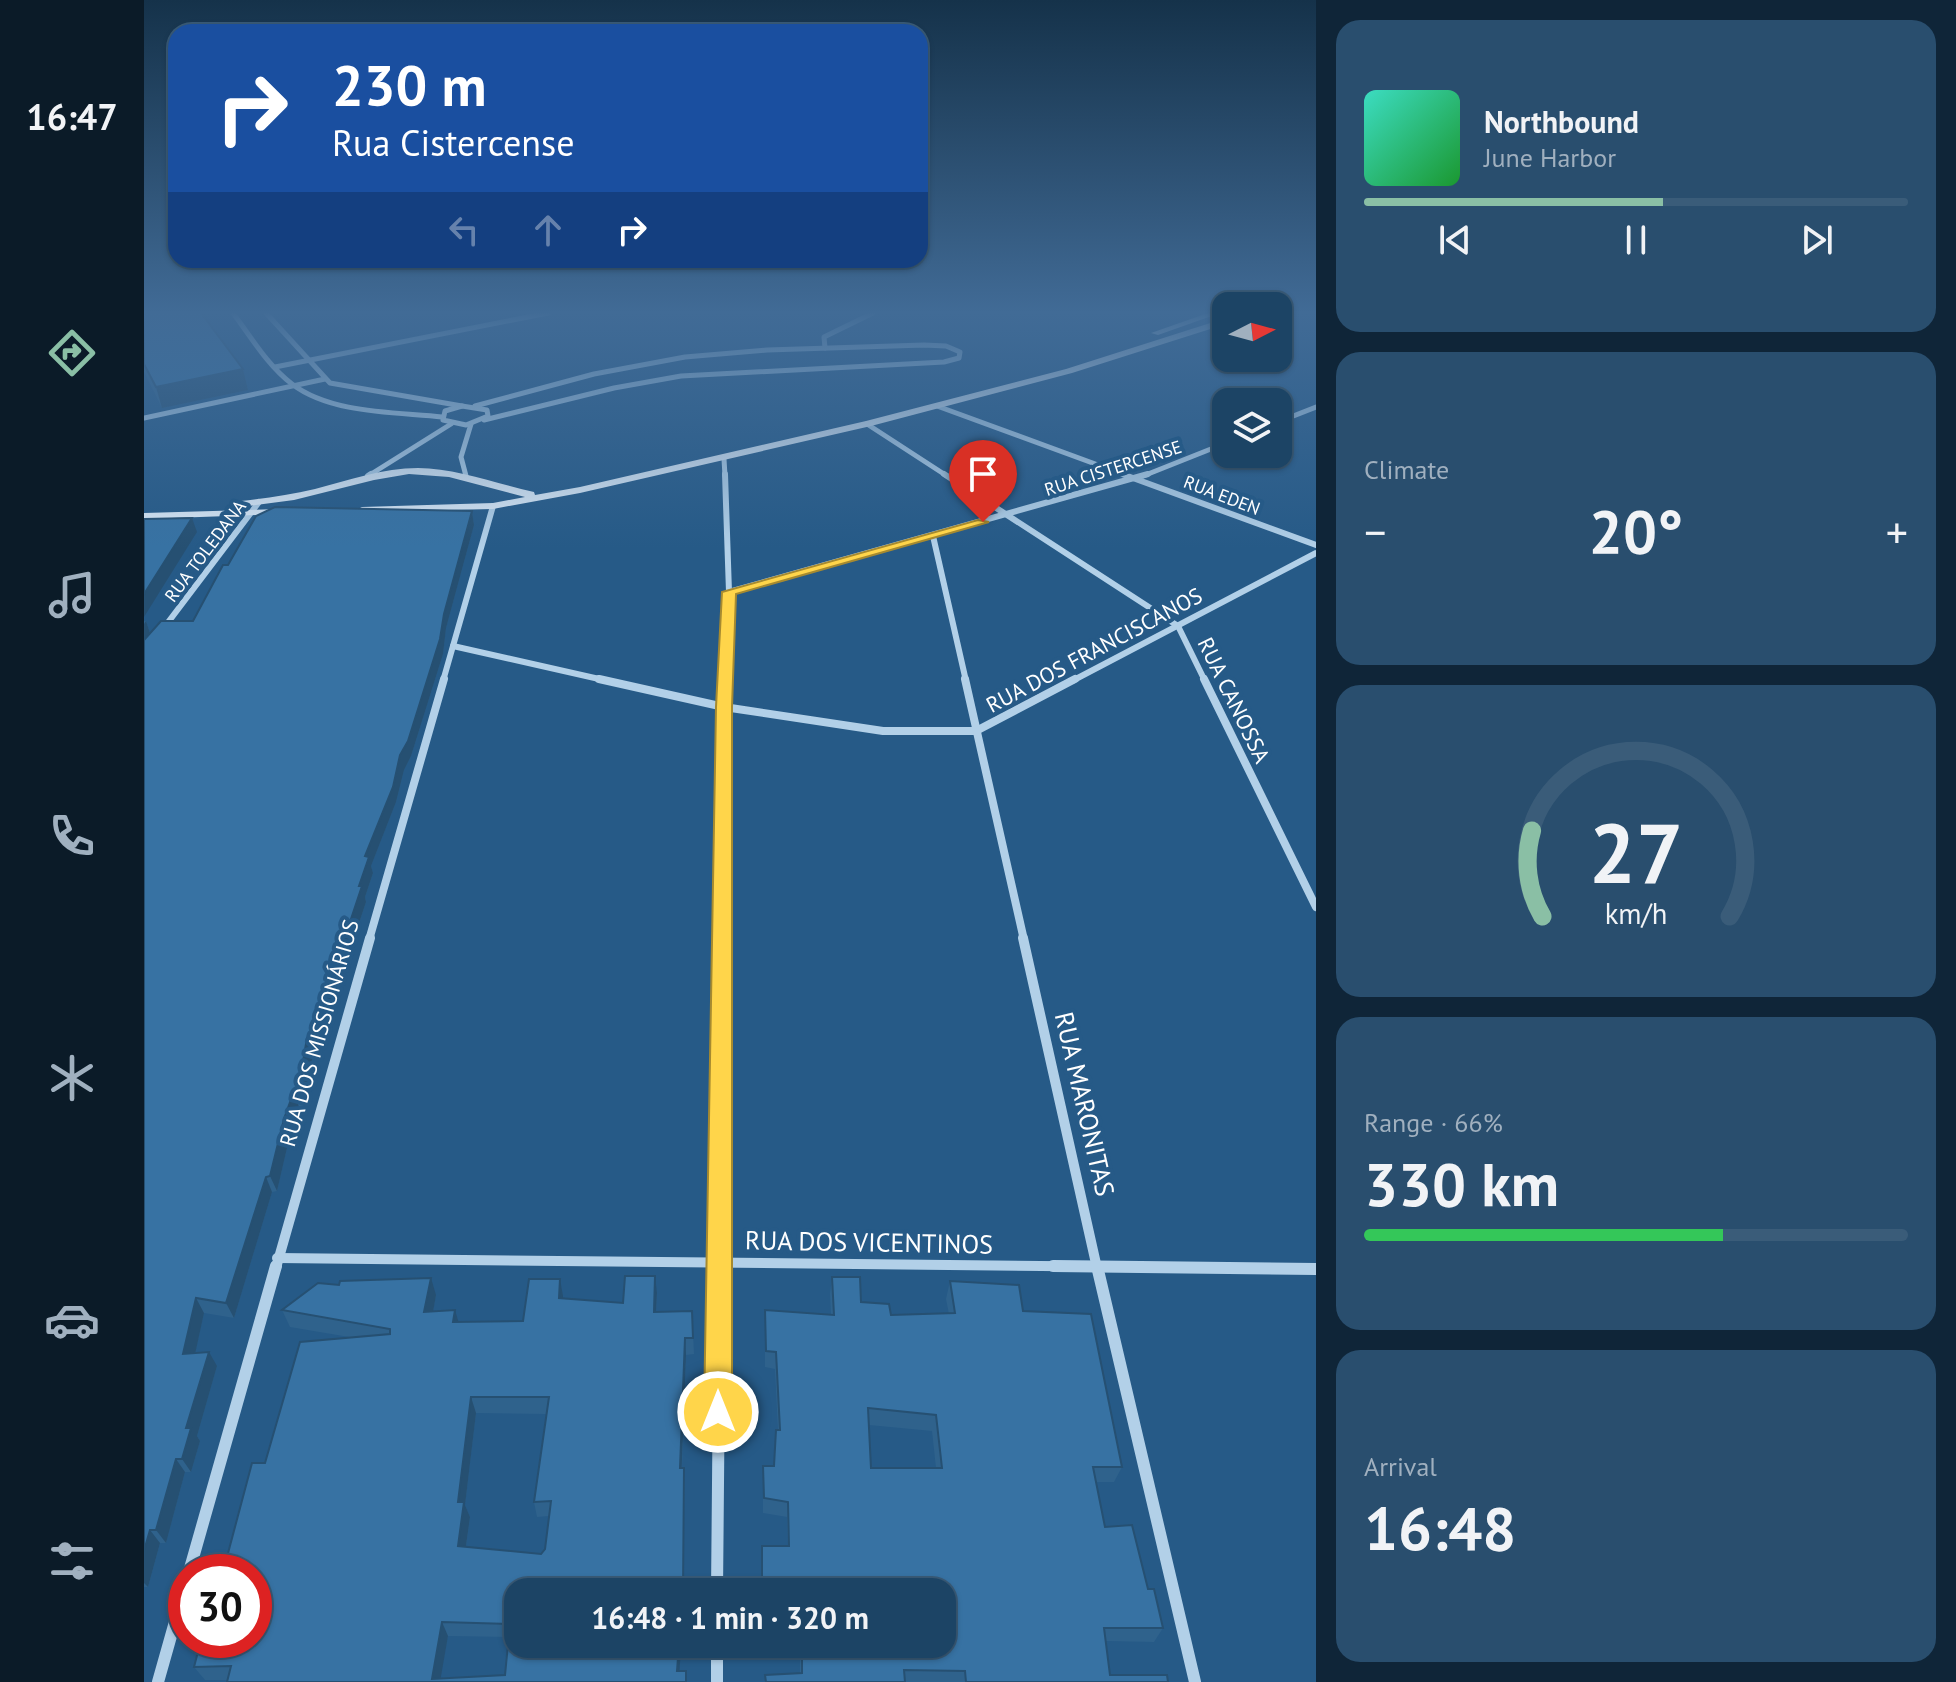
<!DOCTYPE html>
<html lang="en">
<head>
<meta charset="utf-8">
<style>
	body { margin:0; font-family:"PT Sans",sans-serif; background:#294e6e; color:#f1f3f6; height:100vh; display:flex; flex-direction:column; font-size:30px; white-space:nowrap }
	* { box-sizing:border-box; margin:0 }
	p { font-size:26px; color:#a0b0bf }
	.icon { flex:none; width:44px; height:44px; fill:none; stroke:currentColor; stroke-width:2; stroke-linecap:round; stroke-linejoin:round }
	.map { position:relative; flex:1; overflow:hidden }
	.sheet { display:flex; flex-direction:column; gap:20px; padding:20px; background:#0f2538; width:640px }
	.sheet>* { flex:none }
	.top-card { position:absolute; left:24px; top:24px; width:760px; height:244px; border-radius:24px; box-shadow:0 2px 6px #0004,0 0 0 2px #3a5c79; background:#1a4fa0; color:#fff; overflow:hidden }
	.needle { width:52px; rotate:84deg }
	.controls { position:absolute; left:1068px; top:292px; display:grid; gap:16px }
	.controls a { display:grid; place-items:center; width:80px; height:80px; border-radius:16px; background:#1c4465; box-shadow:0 2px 6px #0004,0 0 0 2px #3a5c79; font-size:40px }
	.speed { position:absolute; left:24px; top:1554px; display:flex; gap:16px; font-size:40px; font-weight:700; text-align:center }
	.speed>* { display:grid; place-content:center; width:104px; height:104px; border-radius:50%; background:#1c4465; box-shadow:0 2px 6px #0004,0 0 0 2px #3a5c79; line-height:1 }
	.speed .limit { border:12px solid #d22; background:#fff; color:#111 }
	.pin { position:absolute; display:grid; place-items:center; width:68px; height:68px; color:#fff; margin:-82px -34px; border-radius:50% 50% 50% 0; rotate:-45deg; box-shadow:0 0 8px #0007 }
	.pin .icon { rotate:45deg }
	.me { position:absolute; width:88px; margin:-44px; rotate:0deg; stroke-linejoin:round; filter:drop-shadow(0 0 6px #0008) }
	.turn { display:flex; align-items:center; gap:28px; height:168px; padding:0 32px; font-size:36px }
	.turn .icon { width:104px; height:104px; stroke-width:2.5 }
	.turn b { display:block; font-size:56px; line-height:68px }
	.lanes { display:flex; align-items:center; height:76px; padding:0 32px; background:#0003; justify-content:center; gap:40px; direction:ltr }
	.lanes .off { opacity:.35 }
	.big { font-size:60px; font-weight:600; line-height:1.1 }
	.sheet .card { flex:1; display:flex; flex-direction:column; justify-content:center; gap:12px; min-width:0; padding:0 28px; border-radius:24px; background:#294e6e }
	.sheet .dial { align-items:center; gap:0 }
	.dial svg { height:208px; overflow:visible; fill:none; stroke:#3a5c79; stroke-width:7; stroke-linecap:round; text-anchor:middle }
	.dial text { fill:#f1f3f6; stroke:none }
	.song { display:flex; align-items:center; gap:24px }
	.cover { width:96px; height:96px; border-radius:12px; background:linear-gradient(135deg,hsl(170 70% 55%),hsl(130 70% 35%)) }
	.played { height:8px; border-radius:4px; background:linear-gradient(90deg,#8abfa5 55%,#3a5c79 55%) }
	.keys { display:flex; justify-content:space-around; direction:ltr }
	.heat { display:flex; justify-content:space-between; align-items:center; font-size:44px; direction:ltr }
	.charge { height:12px; border-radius:6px; background:linear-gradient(90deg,#34c759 66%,#3a5c79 0) }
	.trip { position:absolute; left:360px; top:1578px; width:452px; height:80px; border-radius:24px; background:#1c4465; box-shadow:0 2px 6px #0004,0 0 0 2px #3a5c79; font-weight:600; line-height:80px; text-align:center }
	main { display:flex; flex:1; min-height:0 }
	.menu { display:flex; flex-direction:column; width:144px; justify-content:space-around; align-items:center; background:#0b1b28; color:#a0b0bf }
	.menu .icon { width:56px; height:56px }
	.menu .active { color:#8abfa5 }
	.menu b { font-size:36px; color:#f1f3f6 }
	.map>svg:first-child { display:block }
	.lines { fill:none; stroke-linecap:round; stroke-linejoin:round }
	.minor-far4 { stroke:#b2d0e8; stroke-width:5 }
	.minor-far3 { stroke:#b2d0e8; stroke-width:6 }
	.minor-far2 { stroke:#b2d0e8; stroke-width:8 }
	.minor-far1 { stroke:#b2d0e8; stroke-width:10 }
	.minor { stroke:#b2d0e8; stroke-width:12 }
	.secondary { fill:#dceaf7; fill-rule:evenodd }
	.wall { fill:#2f628c; fill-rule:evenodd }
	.shaded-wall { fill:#265072 }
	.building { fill:#3772a3; stroke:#265072; stroke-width:2; fill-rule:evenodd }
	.route { fill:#ffd54a; stroke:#a68a30; stroke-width:2 }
	.labels { text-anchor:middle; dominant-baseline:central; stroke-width:8; stroke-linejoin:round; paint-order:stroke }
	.far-street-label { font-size:18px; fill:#fff; stroke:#265a87 }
	.street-label { font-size:22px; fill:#fff; stroke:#265a87 }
	.near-street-label { font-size:26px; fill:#fff; stroke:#265a87 }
</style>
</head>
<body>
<main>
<nav class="menu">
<b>16:47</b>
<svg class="icon active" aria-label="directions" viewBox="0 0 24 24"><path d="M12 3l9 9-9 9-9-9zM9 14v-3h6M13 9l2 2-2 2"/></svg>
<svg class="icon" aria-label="music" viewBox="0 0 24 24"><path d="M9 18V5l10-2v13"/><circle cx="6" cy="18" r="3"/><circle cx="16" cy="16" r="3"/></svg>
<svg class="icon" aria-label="phone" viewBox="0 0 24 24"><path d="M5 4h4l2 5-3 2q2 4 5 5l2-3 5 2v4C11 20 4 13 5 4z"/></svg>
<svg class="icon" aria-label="climate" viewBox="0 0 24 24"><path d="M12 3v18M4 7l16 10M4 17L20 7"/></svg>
<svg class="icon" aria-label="car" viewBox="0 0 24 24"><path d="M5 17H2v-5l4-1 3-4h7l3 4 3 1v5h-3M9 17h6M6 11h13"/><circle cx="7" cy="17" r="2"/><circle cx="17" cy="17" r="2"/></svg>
<svg class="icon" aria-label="filters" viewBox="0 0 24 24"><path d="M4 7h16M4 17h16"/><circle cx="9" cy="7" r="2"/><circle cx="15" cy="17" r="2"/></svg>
</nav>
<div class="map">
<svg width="1172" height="1682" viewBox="0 0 1172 1682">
	<rect width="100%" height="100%" fill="#265a87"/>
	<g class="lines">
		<g class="minor-far4">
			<path d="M 89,313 C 107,337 124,366 148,384 C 187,414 252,412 298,417"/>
			<path d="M 122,313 L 186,383 L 318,406"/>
			<path d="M 681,348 L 680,337 L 729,313"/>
			<path d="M 131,367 L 404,313"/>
			<path d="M 318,406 L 343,410 L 344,416 L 322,425 L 299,420 L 301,411 Z"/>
			<path d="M 331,406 L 450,374 L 541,357 L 623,350 L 780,345 L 802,346 L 816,352 L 815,358 L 800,362 L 537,376 L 470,388 L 340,420"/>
			<path d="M 793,406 L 984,476"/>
			<path d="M 0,418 L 181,379"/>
			<path d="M 1134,422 L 1172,407"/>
			<path d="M 723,424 L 803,476"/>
			<path d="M 580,459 L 581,476"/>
			<path d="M 224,476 L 307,424"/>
			<path d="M 322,476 L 317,457 L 327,424"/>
			<path d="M 999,476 L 1082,443"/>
		</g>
		<g class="minor-far3">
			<path d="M 581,474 L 585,592 L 581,681"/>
			<path d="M 800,474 L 1034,626 L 1061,681"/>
			<path d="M 978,474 L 1172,545"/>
			<path d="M 224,476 L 227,474"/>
			<path d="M 789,536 L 822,681"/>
			<path d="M 585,592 L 1004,474"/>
			<path d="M 19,629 L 115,502"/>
			<path d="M 309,646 L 464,681"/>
			<path d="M 299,681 L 349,506"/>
			<path d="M 928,681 L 1172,553"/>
		</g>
		<g class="minor-far2">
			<path d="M 455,679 L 580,707 L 739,731 L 832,731 L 931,679"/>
			<path d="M 821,679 L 880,940"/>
			<path d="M 1060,679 L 1172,907"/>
			<path d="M 225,940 L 300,679"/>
			<path d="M 578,940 L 581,679"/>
		</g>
		<g class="minor-far1">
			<path d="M 879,938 L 953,1268"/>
			<path d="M 133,1258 L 1098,1268"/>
			<path d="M 132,1268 L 226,938"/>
			<path d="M 576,1268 L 578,938"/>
		</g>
		<g class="minor">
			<path d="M 909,1266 L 1172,1269"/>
			<path d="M 953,1266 L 1051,1682"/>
			<path d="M 45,1572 L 132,1266"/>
			<path d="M 573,1592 L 576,1266"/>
			<path d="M 573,1644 L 573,1682"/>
			<path d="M 14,1682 L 42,1583"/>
		</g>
		<g class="secondary">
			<path d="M 1064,313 L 1076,313 L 1014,335 L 1007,333 Z"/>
			<path d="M 1082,318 L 1082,324 L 928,373 L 727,426 L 436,493 L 349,509 L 214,512 L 212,510 L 218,507 L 349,503 L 381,497 L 305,477 L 265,474 L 230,480 L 150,500 L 97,507 L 91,504 L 97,501 C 122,498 147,495 171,489 C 205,480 239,468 274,468 C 311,468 353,484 390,492 L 391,495 L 436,487 L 722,421 L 922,369 Z"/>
			<path d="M 138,509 L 142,510 L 142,514 L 0,519 L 0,513 Z"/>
		</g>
	</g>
	<g class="wall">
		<path d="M 0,313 L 99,369 L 104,390 L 18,408 L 0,372 Z"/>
		<path d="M 328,511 L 330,525 L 302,628 L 299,654 L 267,756 L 260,770 L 252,802 L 227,866 L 229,873 L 221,897 L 222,902 L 210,938 L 206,938 L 182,1030 L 179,1030 L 172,1054 L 169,1054 L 160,1106 L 155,1107 L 146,1135 L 133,1191 L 128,1192 L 90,1318 L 60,1313 L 51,1353 L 73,1366 L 53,1436 L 56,1441 L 47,1472 L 41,1472 L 22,1543 L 16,1543 L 4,1587 L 0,1587 L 0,621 L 2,621 L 6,633 L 49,621 L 84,565 Z"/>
		<path d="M 688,1277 L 717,1302 L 747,1315 L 805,1314 L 802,1299 L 806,1281 L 879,1311 L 978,1467 L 970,1482 L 952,1482 L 961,1527 L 1004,1589 L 1019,1628 L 1010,1642 L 962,1641 L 966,1675 L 1024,1682 L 621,1682 L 621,1675 L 656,1673 L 656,1644 L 798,1644 L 798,1592 L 618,1592 L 618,1546 L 644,1546 L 643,1517 L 619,1513 L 619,1466 L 630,1466 L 634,1430 L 631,1369 L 621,1367 L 621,1310 L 687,1315 L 686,1294 ZM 725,1425 L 788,1431 L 792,1468 L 727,1468 Z"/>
		<path d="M 513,1293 L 512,1312 L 548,1311 L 550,1354 L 542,1355 L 538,1468 L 541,1484 L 535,1671 L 543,1682 L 61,1680 L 50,1667 L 110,1640 L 121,1463 L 205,1337 L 146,1327 L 138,1310 L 292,1295 L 289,1311 L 315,1322 L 379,1321 L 419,1296 L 419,1298 L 479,1303 ZM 332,1413 L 402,1414 L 390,1502 L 393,1517 L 405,1516 L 401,1549 L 397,1554 L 322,1547 L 326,1517 L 321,1505 ZM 304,1636 L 365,1637 L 361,1675 L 296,1678 Z"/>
	</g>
	<g class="shaded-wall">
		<path d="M 99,369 L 104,390 L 18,408 L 12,387 Z"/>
		<path d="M 328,511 L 330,525 L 302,628 L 299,654 L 267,756 L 260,770 L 252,802 L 227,866 L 229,873 L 221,897 L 222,902 L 210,938 L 206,922 L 215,886 L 221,856 L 256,755 L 300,614 Z"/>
		<path d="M 48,518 L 53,532 L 0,617 L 0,594 Z"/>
		<path d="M 2,621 L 7,636 L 0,645 L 0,624 Z"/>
		<path d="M 201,922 L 206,938 L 182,1030 L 177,1014 Z"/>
		<path d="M 174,1014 L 179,1030 L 172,1054 L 167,1038 Z"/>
		<path d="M 163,1038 L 169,1054 L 160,1106 L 154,1091 Z"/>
		<path d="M 150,1091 L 155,1107 L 146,1135 L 133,1191 L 126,1176 L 140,1119 Z"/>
		<path d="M 122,1177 L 128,1192 L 90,1318 L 82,1303 Z"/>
		<path d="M 511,1276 L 513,1293 L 511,1329 L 510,1312 Z"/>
		<path d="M 287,1278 L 292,1295 L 286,1329 L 280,1312 Z"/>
		<path d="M 416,1279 L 419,1296 L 418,1315 L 415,1298 Z"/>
		<path d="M 52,1298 L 60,1313 L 48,1368 L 39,1354 Z"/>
		<path d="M 311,1310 L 316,1327 L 309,1322 Z"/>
		<path d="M 541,1338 L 542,1355 L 537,1483 L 536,1468 Z"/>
		<path d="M 65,1352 L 73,1366 L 53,1436 L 56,1441 L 47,1472 L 38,1459 L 42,1428 Z"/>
		<path d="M 327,1397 L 332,1413 L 321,1505 L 326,1517 L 320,1560 L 314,1546 L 314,1502 Z"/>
		<path d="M 32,1459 L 41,1472 L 22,1543 L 12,1530 Z"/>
		<path d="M 540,1468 L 540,1592 L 539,1592 Z"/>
		<path d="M 6,1530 L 16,1543 L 4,1587 L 0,1583 L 0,1551 Z"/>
		<path d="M 298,1622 L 304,1636 L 296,1682 L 288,1679 Z"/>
		<path d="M 535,1644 L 537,1644 L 535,1682 L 533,1671 Z"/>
	</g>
	<g class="building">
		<path d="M 0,313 L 57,313 L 99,369 L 12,387 L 0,364 Z"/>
		<path d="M 131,507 L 328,511 L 300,614 L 296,639 L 264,741 L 256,755 L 249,787 L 221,856 L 225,857 L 215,886 L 218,886 L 206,922 L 201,922 L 177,1014 L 174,1014 L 167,1038 L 163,1038 L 154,1091 L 150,1091 L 140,1119 L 126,1176 L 122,1177 L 82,1303 L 52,1298 L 39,1354 L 65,1352 L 42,1428 L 47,1428 L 38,1459 L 32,1459 L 12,1530 L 6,1530 L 0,1551 L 0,640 L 17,621 L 49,621 L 79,565 L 84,565 L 112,516 Z"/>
		<path d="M 48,518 L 0,594 L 0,519 Z"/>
		<path d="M 481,1276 L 511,1276 L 510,1312 L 548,1311 L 549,1338 L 541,1338 L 536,1468 L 540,1468 L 539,1592 L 374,1592 L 374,1644 L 535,1644 L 533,1671 L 542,1671 L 542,1682 L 83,1682 L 87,1666 L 50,1667 L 57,1640 L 110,1640 L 110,1572 L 79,1572 L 108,1463 L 121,1463 L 156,1342 L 246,1334 L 246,1329 L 138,1310 L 174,1283 L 195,1285 L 196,1281 L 287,1278 L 280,1312 L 311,1310 L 309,1322 L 379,1321 L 385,1279 L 416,1279 L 415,1298 L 479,1303 ZM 327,1397 L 405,1397 L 390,1502 L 407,1501 L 401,1549 L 397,1554 L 314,1546 L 320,1502 L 314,1502 ZM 298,1622 L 366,1624 L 361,1675 L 288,1679 Z"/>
		<path d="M 688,1277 L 716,1277 L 717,1302 L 745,1304 L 747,1315 L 811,1313 L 806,1281 L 875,1285 L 879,1311 L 947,1314 L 978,1467 L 949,1467 L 961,1527 L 988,1525 L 1004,1589 L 1010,1589 L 1019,1628 L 960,1628 L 966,1675 L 1023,1675 L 1024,1682 L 822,1682 L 821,1671 L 760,1670 L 761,1682 L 622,1682 L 621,1675 L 658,1673 L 658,1644 L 798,1644 L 798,1592 L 618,1592 L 618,1546 L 645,1546 L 644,1502 L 620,1498 L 619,1466 L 630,1466 L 632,1430 L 636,1430 L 632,1352 L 622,1351 L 621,1310 L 690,1315 ZM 724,1408 L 792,1415 L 798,1468 L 727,1468 Z"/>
	</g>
	<linearGradient id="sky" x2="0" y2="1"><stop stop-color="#15324a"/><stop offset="0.57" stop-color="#416b96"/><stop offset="1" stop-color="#416b96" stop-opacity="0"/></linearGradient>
	<rect width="1172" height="548" fill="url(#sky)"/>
	<path class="route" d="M 834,520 L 845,522 L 592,594 L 588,707 L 588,1412 L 584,1422 L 574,1426 L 564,1422 L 560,1412 L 572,707 L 578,592 Z"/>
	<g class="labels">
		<g class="far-street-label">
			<text transform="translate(969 468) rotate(-18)">RUA CISTERCENSE</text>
			<text transform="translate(1078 495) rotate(21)">RUA EDEN</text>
			<text transform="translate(61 551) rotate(-53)">RUA TOLEDANA</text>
		</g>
		<g class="street-label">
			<text transform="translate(950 650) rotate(-28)">RUA DOS FRANCISCANOS</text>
			<text transform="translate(1090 700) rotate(64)">RUA CANOSSA</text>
			<text transform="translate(175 1033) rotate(-74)">RUA DOS MISSIONÁRIOS</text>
		</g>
		<g class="near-street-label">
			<text transform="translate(941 1104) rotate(77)">RUA MARONITAS</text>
			<text transform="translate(725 1242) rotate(1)">RUA DOS VICENTINOS</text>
		</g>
	</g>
</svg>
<div class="controls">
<a><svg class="needle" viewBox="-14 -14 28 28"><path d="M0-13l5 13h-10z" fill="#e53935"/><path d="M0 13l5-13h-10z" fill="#a0b0bf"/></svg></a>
<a><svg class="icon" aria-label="layers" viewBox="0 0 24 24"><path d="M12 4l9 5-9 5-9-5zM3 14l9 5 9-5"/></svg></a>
</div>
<div class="speed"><div class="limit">30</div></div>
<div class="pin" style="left:839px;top:522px;background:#d93025"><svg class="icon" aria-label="arrive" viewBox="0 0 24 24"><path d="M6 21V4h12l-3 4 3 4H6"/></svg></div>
<svg class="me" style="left:574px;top:1412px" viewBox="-20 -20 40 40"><circle r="17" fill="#ffd54a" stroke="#fff" stroke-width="3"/><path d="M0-11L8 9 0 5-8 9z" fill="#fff"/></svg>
<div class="trip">16:48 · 1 min · 320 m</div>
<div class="top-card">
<div class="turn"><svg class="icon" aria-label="right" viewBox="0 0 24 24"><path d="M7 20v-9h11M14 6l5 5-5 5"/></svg><div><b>230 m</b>Rua Cistercense</div></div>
<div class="lanes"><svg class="icon off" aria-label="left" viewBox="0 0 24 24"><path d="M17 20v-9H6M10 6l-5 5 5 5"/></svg><svg class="icon off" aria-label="ahead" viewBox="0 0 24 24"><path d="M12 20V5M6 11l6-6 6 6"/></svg><svg class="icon" aria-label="right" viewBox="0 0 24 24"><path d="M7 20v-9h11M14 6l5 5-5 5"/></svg></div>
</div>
</div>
<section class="sheet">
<div class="card">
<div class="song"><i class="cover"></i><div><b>Northbound</b><p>June Harbor</p></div></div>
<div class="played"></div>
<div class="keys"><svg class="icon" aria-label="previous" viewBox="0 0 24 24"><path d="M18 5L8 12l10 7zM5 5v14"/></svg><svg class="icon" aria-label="pause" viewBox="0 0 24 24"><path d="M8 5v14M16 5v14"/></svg><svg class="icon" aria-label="next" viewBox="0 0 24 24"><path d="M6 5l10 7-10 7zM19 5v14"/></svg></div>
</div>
<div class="card"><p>Climate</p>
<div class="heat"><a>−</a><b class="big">20°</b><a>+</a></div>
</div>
<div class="card dial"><svg viewBox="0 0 100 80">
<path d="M14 69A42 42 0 1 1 86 69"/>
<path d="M14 69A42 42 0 0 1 10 36" stroke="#8abfa5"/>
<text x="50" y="56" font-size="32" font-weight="700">27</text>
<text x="50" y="72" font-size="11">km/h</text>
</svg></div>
<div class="card"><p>Range · 66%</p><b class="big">330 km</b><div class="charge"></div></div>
<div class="card"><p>Arrival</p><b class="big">16:48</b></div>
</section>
</main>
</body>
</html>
